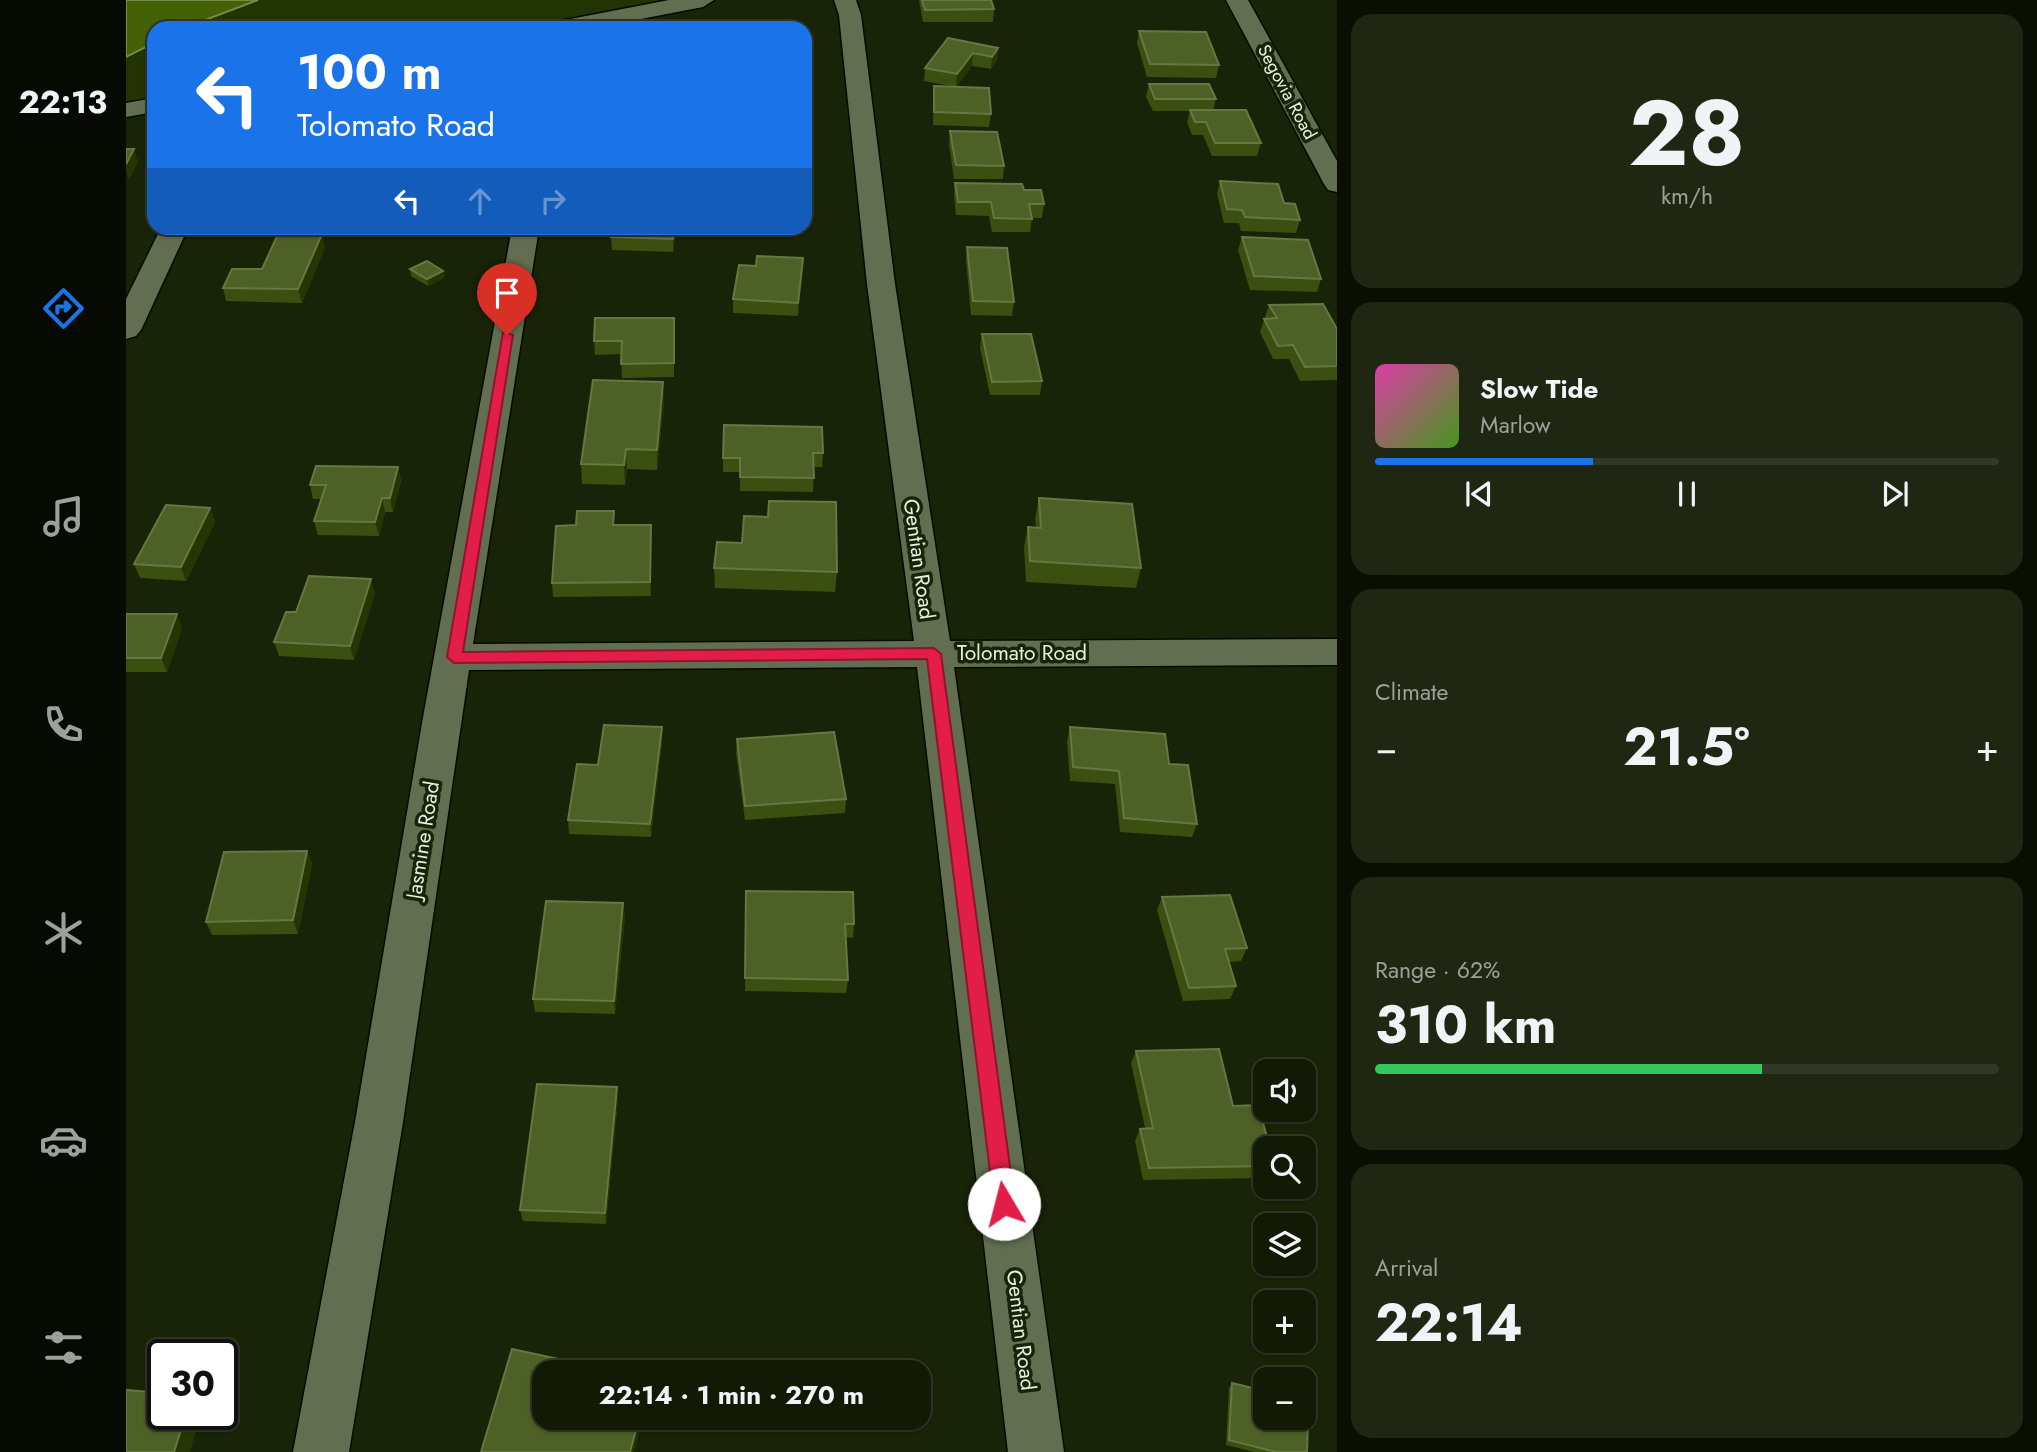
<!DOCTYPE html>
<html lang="en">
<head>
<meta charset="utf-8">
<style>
	body { margin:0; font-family:Jost,sans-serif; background:#1f2713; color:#f1f3f6; height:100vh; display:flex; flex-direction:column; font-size:26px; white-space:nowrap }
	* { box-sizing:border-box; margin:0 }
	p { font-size:23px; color:#9ca19a }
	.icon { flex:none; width:38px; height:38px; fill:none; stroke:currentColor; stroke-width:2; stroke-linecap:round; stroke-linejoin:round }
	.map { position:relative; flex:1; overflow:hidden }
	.sheet { display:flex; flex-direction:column; gap:14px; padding:14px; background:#0a0e03; width:700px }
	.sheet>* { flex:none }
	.guide { position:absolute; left:21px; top:21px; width:665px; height:214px; border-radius:21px; box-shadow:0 2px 5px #0004,0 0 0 2px #313827; background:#1a73e8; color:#fff; overflow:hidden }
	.tools { position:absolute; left:1127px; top:1059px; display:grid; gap:14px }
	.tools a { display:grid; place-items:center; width:63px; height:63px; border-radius:14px; background:#121a05; box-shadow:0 2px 5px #0004,0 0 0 2px #313827; font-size:35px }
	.speed { position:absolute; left:21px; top:1339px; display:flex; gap:14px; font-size:35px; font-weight:700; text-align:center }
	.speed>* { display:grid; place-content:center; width:91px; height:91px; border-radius:50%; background:#121a05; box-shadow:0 2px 5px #0004,0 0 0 2px #313827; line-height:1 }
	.speed .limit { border:4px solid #111; border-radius:10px; background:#fff; color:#111 }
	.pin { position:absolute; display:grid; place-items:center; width:60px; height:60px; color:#fff; margin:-72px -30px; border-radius:50% 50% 50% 0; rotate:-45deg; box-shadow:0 0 7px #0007 }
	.pin .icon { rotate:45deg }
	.me { position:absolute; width:77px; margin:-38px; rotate:352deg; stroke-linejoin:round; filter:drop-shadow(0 0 5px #0008) }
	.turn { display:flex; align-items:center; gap:24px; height:147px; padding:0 35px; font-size:32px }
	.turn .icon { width:91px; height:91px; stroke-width:2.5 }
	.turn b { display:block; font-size:49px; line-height:60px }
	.lanes { display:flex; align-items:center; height:66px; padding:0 35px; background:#0003; justify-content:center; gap:35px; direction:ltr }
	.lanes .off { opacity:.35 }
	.big { font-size:52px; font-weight:700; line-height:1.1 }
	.sheet .card { flex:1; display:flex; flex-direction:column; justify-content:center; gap:10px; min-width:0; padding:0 24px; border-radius:21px; background:#1f2713 }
	.sheet .dial { align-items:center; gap:0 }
	.dial b { font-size:91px; line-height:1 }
	.song { display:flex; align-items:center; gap:21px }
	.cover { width:84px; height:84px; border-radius:10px; background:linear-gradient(135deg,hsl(320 70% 55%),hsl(100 70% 35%)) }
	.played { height:7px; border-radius:4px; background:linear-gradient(90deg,#1a73e8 35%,#313827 35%) }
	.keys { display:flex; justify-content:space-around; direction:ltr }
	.heat { display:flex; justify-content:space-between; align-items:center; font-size:38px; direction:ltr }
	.charge { height:10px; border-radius:5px; background:linear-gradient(90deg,#34c759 62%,#313827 0) }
	.trip { position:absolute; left:406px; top:1360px; width:399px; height:70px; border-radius:21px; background:#121a05; box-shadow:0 2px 5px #0004,0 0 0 2px #313827; font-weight:700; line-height:70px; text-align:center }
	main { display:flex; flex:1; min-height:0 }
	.menu { display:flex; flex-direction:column; width:126px; justify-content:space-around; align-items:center; background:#070a02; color:#9ca19a }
	.menu .icon { width:49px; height:49px }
	.menu .selected { color:#1a73e8 }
	.menu b { font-size:32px; color:#f1f3f6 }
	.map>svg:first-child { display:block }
	.green { fill:#233404 }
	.water { fill:#446107; stroke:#758c48; stroke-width:2 }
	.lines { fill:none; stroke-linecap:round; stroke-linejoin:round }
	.minor-casing { stroke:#040b00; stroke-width:3 }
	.minor { fill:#616f50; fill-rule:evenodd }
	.wall { fill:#3a4f10 }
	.shaded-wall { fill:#253603 }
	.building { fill:#4d6026; stroke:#657743; stroke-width:2 }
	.route { fill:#e11d48; stroke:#92132f; stroke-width:2 }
	.labels { text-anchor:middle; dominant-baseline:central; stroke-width:7; stroke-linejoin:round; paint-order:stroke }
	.far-street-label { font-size:18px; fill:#e7efde; stroke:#182307 }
	.street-label { font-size:21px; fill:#e7efde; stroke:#182307 }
</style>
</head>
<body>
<main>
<nav class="menu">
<b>22:13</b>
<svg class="icon selected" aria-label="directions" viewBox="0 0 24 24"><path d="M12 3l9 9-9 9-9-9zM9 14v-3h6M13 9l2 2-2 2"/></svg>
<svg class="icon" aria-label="music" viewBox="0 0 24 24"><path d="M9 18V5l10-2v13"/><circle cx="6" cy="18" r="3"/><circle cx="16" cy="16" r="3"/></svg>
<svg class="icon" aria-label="phone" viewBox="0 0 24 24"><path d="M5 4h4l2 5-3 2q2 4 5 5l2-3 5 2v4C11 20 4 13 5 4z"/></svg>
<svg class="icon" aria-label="climate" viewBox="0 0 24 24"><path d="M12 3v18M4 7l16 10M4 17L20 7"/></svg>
<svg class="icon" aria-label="car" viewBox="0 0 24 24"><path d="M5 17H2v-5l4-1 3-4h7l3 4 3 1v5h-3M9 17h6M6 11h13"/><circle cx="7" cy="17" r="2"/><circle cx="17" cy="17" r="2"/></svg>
<svg class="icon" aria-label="filters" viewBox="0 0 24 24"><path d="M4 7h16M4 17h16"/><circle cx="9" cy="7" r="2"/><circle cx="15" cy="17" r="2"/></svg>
</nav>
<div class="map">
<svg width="1211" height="1452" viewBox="0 0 1211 1452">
	<rect width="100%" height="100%" fill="#182307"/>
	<g class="green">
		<path d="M 132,0 L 549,0 L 407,28 L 58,28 Z"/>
		<path d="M 28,43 L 28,103 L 0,108 L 0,57 Z"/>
	</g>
	<path class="water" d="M 0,0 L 132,0 L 58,28 L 28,28 L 28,43 L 0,57 Z"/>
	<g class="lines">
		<g class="minor-casing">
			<g id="minor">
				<path d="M 543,0 L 588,0 L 577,7 L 468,28 L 423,28 L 434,21 Z"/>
				<path d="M 708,0 L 730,0 L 735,15 L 769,284 L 824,641 L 1211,639 L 1211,665 L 828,667 L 938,1452 L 882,1452 L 791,667 L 343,670 L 277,1122 L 223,1452 L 167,1452 L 229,1122 L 296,723 L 386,228 L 413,228 L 347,644 L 788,641 L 741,284 L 713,15 Z"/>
				<path d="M 1100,0 L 1122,0 L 1211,161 L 1211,192 L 1202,190 L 1198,184 Z"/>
				<path d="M 28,98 L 28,112 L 0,117 L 0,103 Z"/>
				<path d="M 35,228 L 62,228 L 15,330 L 10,336 L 0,339 L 0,299 Z"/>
			</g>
		</g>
		<use href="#minor" class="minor"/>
	</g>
	<g class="wall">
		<path d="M 793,0 L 865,0 L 868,9 L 867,22 L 797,22 Z"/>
		<path d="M 1013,31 L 1093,65 L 1090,78 L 1021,77 L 1011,43 Z"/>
		<path d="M 822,38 L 872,48 L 871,60 L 865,69 L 846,66 L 830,87 L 798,81 L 799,68 Z"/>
		<path d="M 1023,84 L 1090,99 L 1087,110 L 1135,143 L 1131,156 L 1086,156 L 1077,135 L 1066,135 L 1061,122 L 1064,111 L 1027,111 L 1020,97 Z"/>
		<path d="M 808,86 L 865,114 L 863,127 L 807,125 Z"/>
		<path d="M 824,131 L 878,166 L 877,179 L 828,179 L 823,144 Z"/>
		<path d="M 1094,181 L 1158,203 L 1174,220 L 1170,233 L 1115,231 L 1113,223 L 1098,223 L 1091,194 Z"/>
		<path d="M 829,183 L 918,204 L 916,218 L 906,218 L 904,232 L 866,232 L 863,216 L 830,215 L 828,196 Z"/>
		<path d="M 551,228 L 547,252 L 486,250 L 485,237 Z"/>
		<path d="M 1116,237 L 1195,279 L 1191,292 L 1124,290 L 1112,250 Z"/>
		<path d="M 199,247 L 176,303 L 100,301 L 97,288 L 136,269 Z"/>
		<path d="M 841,247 L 888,302 L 886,316 L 845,315 L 840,260 Z"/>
		<path d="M 677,258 L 672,316 L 607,313 L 607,299 L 630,266 Z"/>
		<path d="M 284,269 L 317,271 L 318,278 L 302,286 L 285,276 Z"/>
		<path d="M 1143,305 L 1211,329 L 1211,380 L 1174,381 L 1163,359 L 1147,359 L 1134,332 Z"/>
		<path d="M 548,318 L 548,377 L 496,378 L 495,354 L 469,355 L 468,341 Z"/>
		<path d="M 856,334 L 916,381 L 914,395 L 864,395 L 854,348 Z"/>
		<path d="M 538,402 L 531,470 L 501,469 L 499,485 L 456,484 L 455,464 Z"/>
		<path d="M 697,453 L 696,467 L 688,467 L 687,492 L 614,491 L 614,472 L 597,472 L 597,458 Z"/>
		<path d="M 272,467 L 275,481 L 267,512 L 259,512 L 253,536 L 192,535 L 188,521 L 195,499 L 187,499 L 184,485 Z"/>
		<path d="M 913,498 L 1015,568 L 1010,588 L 900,582 L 898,547 L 902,527 L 910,527 L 909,519 Z"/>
		<path d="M 84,508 L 89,522 L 60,581 L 14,578 L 8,564 Z"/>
		<path d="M 642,517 L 711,572 L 709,592 L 589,588 L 588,568 Z"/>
		<path d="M 450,525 L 525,525 L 525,596 L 427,597 L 426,583 Z"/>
		<path d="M 249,593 L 228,660 L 153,656 L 148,642 L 170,612 Z"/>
		<path d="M 0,614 L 56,628 L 41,672 L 0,672 Z"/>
		<path d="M 944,727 L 1043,764 L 1071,824 L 1066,837 L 994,832 L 989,784 L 944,781 L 941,741 Z"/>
		<path d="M 611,739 L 720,799 L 719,813 L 619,820 L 610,753 Z"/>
		<path d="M 536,741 L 525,837 L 443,834 L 442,820 L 472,765 Z"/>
		<path d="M 181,851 L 186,864 L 172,934 L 86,935 L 80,922 Z"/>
		<path d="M 620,891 L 728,924 L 727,938 L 720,937 L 722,980 L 720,993 L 619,991 Z"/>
		<path d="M 1036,897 L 1121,948 L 1115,961 L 1103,962 L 1110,986 L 1104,999 L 1057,1001 L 1031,910 Z"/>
		<path d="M 497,903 L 499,916 L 489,1014 L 409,1012 L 407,999 Z"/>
		<path d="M 1010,1051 L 1107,1106 L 1139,1148 L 1139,1178 L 1017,1180 L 1009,1141 L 1014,1129 L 1019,1128 L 1005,1063 Z"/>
		<path d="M 492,1099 L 480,1224 L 397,1221 L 394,1210 Z"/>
		<path d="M 1106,1383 L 1139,1418 L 1181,1452 L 1128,1452 L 1100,1445 L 1103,1388 Z"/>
	</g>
	<g class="shaded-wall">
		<path d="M 872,48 L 871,60 L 865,69 L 866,57 Z"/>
		<path d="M 847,53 L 846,66 L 830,87 L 831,74 Z"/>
		<path d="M 8,149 L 12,162 L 3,180 L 0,172 L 0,164 Z"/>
		<path d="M 548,228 L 551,228 L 547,252 L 547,239 Z"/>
		<path d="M 196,234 L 199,247 L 176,303 L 172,289 Z"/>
		<path d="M 677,258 L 677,272 L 672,316 L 672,303 Z"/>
		<path d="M 317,271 L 318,278 L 302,286 L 301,279 Z"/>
		<path d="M 537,382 L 538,402 L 531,470 L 531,450 Z"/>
		<path d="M 500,449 L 501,469 L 499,485 L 498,465 Z"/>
		<path d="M 272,467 L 275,481 L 267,512 L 264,498 Z"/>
		<path d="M 256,498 L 259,512 L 253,536 L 249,522 Z"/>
		<path d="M 84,508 L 89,522 L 60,581 L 55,567 Z"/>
		<path d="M 525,525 L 526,539 L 525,596 L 524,582 Z"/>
		<path d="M 245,579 L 249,593 L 228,660 L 224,646 Z"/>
		<path d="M 51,614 L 56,628 L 41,672 L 35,658 Z"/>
		<path d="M 536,727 L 536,741 L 525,837 L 524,824 Z"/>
		<path d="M 181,851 L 186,864 L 172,934 L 167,920 Z"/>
		<path d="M 497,903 L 499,916 L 489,1014 L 488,1001 Z"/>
		<path d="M 491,1087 L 492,1099 L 480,1224 L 479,1213 Z"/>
		<path d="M 60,1414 L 75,1414 L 64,1452 L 48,1452 Z"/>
		<path d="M 513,1418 L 516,1418 L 508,1452 L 504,1452 Z"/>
	</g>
	<g class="building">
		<path d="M 796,0 L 865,0 L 868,9 L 799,10 Z"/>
		<path d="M 1013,31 L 1080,32 L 1093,65 L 1024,64 Z"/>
		<path d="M 822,38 L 872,48 L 866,57 L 847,53 L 831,74 L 799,68 Z"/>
		<path d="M 1023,84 L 1083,84 L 1090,99 L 1029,99 Z"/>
		<path d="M 808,86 L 863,88 L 865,114 L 808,112 Z"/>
		<path d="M 1064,110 L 1120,110 L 1135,143 L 1089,143 L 1080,122 L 1069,122 Z"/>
		<path d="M 824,131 L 871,132 L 878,166 L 830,165 Z"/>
		<path d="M 0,149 L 8,149 L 0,164 Z"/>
		<path d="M 1094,181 L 1152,184 L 1158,203 L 1169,204 L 1174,220 L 1119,217 L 1116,210 L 1101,209 Z"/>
		<path d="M 829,183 L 896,184 L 898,190 L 915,190 L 918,204 L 903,204 L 906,219 L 868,218 L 865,202 L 832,202 Z"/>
		<path d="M 487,228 L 548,228 L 547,239 L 485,237 Z"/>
		<path d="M 153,232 L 196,234 L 172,289 L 97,288 L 106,269 L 136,269 Z"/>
		<path d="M 1116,237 L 1182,240 L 1195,279 L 1128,276 Z"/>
		<path d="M 841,247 L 881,248 L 888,302 L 847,301 Z"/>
		<path d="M 631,256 L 677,258 L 672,303 L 607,299 L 613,265 L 630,266 Z"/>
		<path d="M 301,261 L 317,271 L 301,279 L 284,269 Z"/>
		<path d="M 1197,304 L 1211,329 L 1211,366 L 1179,367 L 1167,345 L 1152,346 L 1138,319 L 1151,318 L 1143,305 Z"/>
		<path d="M 469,318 L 548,318 L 548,363 L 495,364 L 496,341 L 468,341 Z"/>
		<path d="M 856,334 L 905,334 L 916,381 L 866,382 Z"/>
		<path d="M 467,380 L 537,382 L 531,450 L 500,449 L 498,465 L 455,464 Z"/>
		<path d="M 598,425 L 696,427 L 697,453 L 687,453 L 688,478 L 614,477 L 614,458 L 597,458 Z"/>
		<path d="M 190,466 L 272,467 L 264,498 L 256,498 L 249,522 L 188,521 L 200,485 L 184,485 Z"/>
		<path d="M 913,498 L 1006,504 L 1015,568 L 904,561 L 902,527 L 915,528 Z"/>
		<path d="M 643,501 L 710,502 L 711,572 L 588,568 L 591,542 L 616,543 L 618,516 L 642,517 Z"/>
		<path d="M 40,505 L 84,508 L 55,567 L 8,564 Z"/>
		<path d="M 451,511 L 488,511 L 487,525 L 525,525 L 524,582 L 426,583 L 430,526 L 450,525 Z"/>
		<path d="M 183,576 L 245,579 L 224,646 L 148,642 L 160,612 L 170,612 Z"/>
		<path d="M 0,614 L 51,614 L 35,658 L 0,658 Z"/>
		<path d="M 478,725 L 536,727 L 524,824 L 442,820 L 451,764 L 472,765 Z"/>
		<path d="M 944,727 L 1039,734 L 1043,764 L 1062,765 L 1071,824 L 998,818 L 993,771 L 947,767 Z"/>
		<path d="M 708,732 L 720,799 L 619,806 L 611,739 Z"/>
		<path d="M 181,851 L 167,920 L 80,922 L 98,852 Z"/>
		<path d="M 620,891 L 727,892 L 728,924 L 719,924 L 722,980 L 619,978 Z"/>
		<path d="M 1104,895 L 1121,948 L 1099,949 L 1110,986 L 1063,988 L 1036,897 Z"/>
		<path d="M 420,901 L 497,903 L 488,1001 L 407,999 Z"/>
		<path d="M 1093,1049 L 1107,1106 L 1132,1105 L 1144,1148 L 1139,1148 L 1139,1166 L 1023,1168 L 1014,1129 L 1027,1128 L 1010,1051 Z"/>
		<path d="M 411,1084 L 491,1087 L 479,1213 L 394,1210 Z"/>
		<path d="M 386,1349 L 492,1372 L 418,1372 L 418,1418 L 513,1418 L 504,1452 L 355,1452 Z"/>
		<path d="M 1106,1383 L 1139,1391 L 1139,1418 L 1168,1418 L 1182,1421 L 1181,1452 L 1150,1452 L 1103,1440 Z"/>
		<path d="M 0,1390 L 37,1393 L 37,1414 L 60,1414 L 48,1452 L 0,1452 Z"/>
	</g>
	<path class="route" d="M 377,332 L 387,335 L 337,652 L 808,648 L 815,654 L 889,1204 L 886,1211 L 878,1214 L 871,1211 L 868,1204 L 801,659 L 328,663 L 321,657 Z"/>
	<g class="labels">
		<g class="far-street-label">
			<text transform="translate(1161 92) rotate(62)">Segovia Road</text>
		</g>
		<g class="street-label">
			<text transform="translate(793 559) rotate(82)">Gentian Road</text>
			<text x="896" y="653">Tolomato Road</text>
			<text transform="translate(297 840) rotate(-81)">Jasmine Road</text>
			<text transform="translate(895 1330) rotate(83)">Gentian Road</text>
		</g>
	</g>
</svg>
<div class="tools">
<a><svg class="icon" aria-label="sound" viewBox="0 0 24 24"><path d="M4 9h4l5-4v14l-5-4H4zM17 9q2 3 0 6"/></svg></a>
<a><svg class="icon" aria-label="search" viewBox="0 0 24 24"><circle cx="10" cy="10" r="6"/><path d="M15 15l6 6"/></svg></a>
<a><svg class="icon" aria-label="layers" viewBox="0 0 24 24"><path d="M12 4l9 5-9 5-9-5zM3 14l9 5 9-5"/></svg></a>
<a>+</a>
<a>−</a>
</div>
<div class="speed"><div class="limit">30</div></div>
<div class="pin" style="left:381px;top:335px;background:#d93025"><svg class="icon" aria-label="arrive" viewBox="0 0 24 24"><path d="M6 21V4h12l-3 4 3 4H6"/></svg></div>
<svg class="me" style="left:878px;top:1204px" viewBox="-20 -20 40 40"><circle r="19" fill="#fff"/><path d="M0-13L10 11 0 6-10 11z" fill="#e11d48"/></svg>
<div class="trip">22:14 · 1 min · 270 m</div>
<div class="guide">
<div class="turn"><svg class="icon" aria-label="left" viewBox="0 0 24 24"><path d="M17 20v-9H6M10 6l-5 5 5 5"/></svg><div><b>100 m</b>Tolomato Road</div></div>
<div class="lanes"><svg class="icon" aria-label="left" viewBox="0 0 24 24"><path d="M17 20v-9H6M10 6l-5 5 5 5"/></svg><svg class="icon off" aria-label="ahead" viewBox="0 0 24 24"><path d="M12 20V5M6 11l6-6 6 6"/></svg><svg class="icon off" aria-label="right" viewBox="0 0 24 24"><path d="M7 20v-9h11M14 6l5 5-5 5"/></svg></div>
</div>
</div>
<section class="sheet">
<div class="card dial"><b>28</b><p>km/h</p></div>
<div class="card">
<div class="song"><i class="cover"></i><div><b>Slow Tide</b><p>Marlow</p></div></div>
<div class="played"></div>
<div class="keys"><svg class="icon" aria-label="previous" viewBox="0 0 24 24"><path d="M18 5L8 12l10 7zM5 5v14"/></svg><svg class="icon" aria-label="pause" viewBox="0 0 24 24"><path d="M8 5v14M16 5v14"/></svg><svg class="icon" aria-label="next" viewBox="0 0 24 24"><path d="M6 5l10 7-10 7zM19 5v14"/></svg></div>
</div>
<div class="card"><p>Climate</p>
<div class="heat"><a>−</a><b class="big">21.5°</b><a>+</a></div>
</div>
<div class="card"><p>Range · 62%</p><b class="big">310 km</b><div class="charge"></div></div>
<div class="card"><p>Arrival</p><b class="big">22:14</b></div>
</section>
</main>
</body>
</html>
